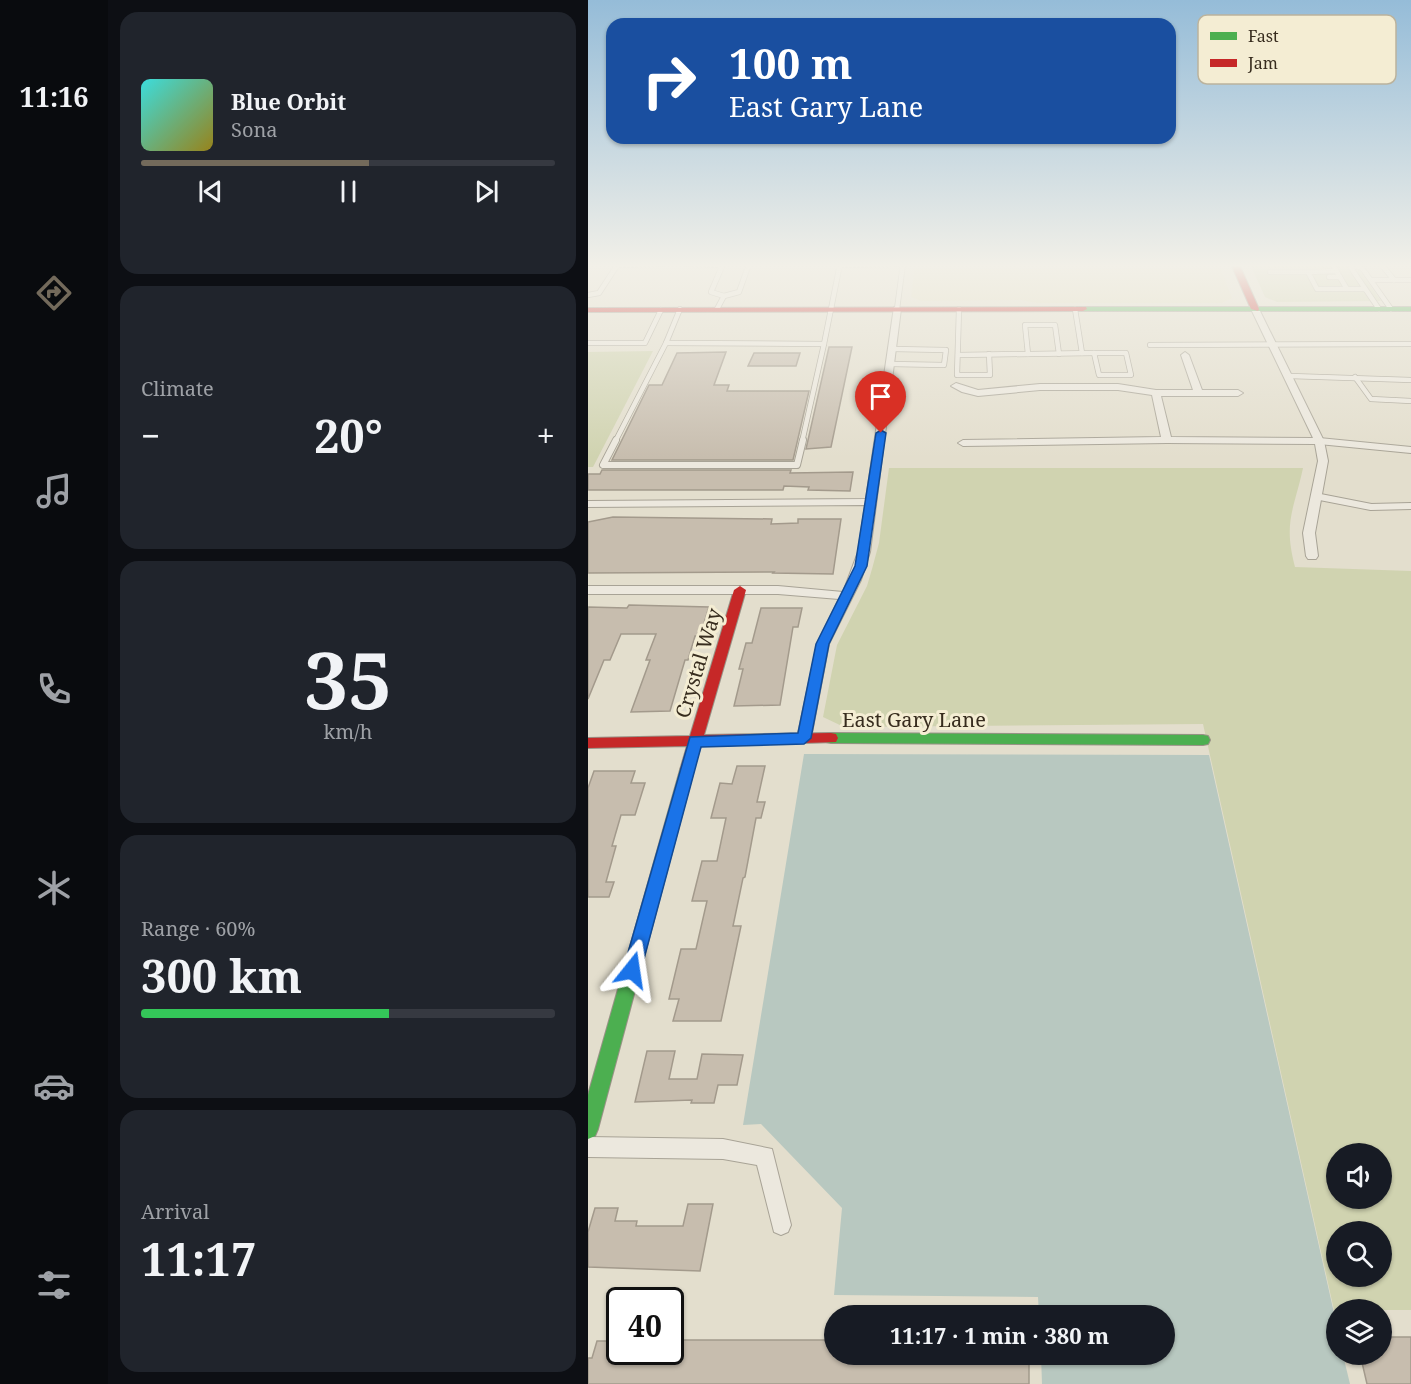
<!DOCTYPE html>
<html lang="en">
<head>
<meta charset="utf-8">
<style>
	body { margin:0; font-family:"Noto Serif",serif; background:#20242c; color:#f1f3f6; height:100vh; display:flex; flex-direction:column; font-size:22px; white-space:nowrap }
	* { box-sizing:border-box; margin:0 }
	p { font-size:20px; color:#9ea1a6 }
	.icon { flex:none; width:33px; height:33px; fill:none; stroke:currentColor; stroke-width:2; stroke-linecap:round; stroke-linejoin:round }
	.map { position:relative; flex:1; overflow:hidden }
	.drawer { display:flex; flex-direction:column; gap:12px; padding:12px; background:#0d0f14; width:480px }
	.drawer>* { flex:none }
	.banner { position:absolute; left:18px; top:18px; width:570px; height:126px; border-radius:18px; box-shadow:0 2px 4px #0004; background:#1a4fa0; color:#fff; overflow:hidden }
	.buttons { position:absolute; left:738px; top:1143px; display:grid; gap:12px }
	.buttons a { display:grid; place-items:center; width:66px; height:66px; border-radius:50%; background:#171b24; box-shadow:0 2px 4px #0004; font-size:30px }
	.speed { position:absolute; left:18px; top:1287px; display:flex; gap:12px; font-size:30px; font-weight:700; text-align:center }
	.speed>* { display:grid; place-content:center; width:78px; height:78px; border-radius:50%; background:#171b24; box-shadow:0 2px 4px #0004; line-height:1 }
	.speed .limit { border:3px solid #111; border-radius:9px; background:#fff; color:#111 }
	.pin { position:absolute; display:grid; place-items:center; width:51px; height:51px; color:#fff; margin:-62px -26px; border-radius:50% 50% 50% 0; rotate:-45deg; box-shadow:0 0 6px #0007 }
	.pin .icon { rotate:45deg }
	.me { position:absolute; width:66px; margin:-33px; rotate:15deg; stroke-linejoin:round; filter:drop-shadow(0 0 4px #0008) }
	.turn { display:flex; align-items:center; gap:21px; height:126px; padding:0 24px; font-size:27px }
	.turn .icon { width:78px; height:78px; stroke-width:2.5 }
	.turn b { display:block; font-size:42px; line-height:51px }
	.big { font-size:45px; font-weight:700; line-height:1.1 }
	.drawer .widget { flex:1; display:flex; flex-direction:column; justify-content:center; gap:9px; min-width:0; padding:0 21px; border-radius:18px; background:#20242c }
	.drawer .dial { align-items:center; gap:0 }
	.dial b { font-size:78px; line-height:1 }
	.song { display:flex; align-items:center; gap:18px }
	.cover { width:72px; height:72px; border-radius:9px; background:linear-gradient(135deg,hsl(180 70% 55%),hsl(50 70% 35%)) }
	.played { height:6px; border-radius:3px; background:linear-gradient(90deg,#736a5b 55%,#363941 55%) }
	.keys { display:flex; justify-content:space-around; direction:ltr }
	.heat { display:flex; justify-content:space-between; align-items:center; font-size:33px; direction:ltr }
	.charge { height:9px; border-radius:4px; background:linear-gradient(90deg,#34c759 60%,#363941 0) }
	.trip { position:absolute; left:236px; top:1305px; width:351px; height:60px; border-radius:30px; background:#171b24; box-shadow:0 2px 4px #0004; font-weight:700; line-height:60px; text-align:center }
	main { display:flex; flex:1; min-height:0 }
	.tab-bar { display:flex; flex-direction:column; width:108px; justify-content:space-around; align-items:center; background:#090b0e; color:#9ea1a6 }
	.tab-bar .icon { width:42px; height:42px }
	.tab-bar .on { color:#736a5b }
	.tab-bar b { font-size:27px; color:#f1f3f6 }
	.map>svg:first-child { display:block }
	.farmland { fill:#e2ddbe }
	.green { fill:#d0d3b0; fill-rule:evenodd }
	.water { fill:#b8c8c0 }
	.building { fill:#c7bdae; stroke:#a39a8c; stroke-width:1.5 }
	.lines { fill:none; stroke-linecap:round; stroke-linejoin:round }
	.lane-far1-casing { stroke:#a8a396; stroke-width:6 }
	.lane-casing { stroke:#a8a396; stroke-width:8 }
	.street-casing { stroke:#a8a396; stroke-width:2 }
	.fast-casing { stroke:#989286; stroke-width:2 }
	.jam-casing { stroke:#989286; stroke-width:2 }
	.lane-far1 { stroke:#ece8de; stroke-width:4.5 }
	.lane { stroke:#ece8de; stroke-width:6 }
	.street { fill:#ece8de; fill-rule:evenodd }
	.fast { fill:#4caf50; fill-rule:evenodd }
	.jam { fill:#c62828; fill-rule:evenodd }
	.route { fill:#1a73e8; stroke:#114b97; stroke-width:1.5 }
	.labels { text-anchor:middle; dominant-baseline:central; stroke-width:6; stroke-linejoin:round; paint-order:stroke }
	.street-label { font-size:20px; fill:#372c1e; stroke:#f4edd3 }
	.key { fill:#f4edd3; stroke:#bbb39d; stroke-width:1.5 }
	.key-label { font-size:16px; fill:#372c1e }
</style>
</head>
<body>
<main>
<nav class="tab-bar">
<b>11:16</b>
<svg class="icon on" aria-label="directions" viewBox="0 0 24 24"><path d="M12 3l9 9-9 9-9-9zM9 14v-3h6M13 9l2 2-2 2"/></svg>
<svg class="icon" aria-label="music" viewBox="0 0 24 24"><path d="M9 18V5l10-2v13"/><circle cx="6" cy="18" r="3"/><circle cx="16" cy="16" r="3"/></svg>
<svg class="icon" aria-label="phone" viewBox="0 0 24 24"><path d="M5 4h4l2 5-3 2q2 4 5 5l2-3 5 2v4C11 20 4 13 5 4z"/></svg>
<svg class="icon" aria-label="climate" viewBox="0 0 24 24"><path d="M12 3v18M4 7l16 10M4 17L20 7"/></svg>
<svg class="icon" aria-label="car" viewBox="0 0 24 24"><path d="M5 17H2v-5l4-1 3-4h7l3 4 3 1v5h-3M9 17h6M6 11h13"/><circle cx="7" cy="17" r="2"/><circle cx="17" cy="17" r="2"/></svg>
<svg class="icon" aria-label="filters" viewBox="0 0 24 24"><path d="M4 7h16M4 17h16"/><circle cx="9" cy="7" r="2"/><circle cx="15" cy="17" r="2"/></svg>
</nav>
<section class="drawer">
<div class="widget">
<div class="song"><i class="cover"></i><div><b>Blue Orbit</b><p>Sona</p></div></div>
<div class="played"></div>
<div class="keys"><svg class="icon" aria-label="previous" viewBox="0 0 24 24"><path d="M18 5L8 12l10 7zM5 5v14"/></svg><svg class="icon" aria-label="pause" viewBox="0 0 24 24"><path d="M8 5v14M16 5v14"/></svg><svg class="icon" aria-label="next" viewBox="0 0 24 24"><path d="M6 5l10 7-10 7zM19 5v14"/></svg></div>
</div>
<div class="widget"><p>Climate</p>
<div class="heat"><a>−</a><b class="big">20°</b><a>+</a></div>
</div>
<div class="widget dial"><b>35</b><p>km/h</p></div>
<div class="widget"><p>Range · 60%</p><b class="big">300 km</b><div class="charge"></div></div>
<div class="widget"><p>Arrival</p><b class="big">11:17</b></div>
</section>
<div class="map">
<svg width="823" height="1384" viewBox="0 0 823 1384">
	<rect width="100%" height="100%" fill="#e3decd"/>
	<path class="farmland" d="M 327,264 L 631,264 L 644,298 L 634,303 L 450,303 L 433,300 L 333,301 L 323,297 Z"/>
	<g class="green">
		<path d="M 662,264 L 767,264 L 793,301 L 689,302 L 677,297 Z"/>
		<path d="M 65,351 L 5,467 L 0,467 L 0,352 Z"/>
		<path d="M 301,468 L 715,468 C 706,510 695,522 707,567 L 823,571 L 823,1310 L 746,1310 L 615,724 L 256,727 L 235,717 L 249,645 L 279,586 L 284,569 L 291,543 ZM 748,1154 L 794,1154 L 794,1198 L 748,1198 ZM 748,1232 L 794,1232 L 794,1276 L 748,1276 Z"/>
	</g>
	<path class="water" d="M 216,754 L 621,755 L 748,1322 L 748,1354 L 755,1355 L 762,1384 L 454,1384 L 453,1355 L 576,1354 L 576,1316 L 451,1315 L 450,1297 L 246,1295 L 254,1208 L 173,1124 L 155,1125 Z"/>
	<g class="building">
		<path d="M 241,347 L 264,347 L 243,447 L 218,449 Z"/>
		<path d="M 138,352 L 126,385 L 141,385 L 139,391 L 221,391 L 205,460 L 24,460 L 61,385 L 74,385 L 89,353 Z"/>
		<path d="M 166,353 L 212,353 L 208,366 L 160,366 Z"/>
		<path d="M 14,470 L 203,470 L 202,473 L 265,472 L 262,491 L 220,490 L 221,487 L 196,486 L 195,490 L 0,490 L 0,474 L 12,474 Z"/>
		<path d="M 25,517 L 184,519 L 183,524 L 210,523 L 210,519 L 253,519 L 245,574 L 185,573 L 186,572 L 0,573 L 0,522 Z"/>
		<path d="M 41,605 L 121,607 L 112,636 L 107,636 L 100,660 L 97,660 L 82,711 L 43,712 L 62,660 L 58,660 L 68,634 L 33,634 L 22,660 L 16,660 L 0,699 L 0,607 L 39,608 Z"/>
		<path d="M 173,608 L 214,608 L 210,627 L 205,627 L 192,705 L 146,706 L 155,669 L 151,669 L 158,643 L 164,643 Z"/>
		<path d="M 149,766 L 177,766 L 169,802 L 177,802 L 173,818 L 168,818 L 157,877 L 155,878 L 145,926 L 153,926 L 133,1021 L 85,1021 L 91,999 L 81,999 L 93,949 L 108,949 L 119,901 L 104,901 L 114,861 L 129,861 L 138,818 L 123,818 L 132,783 L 144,784 Z"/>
		<path d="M 6,771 L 47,771 L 43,783 L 57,783 L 47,815 L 33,815 L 24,846 L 28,846 L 18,882 L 26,882 L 21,897 L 0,897 L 0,788 Z"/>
		<path d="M 59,1051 L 87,1051 L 81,1079 L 109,1079 L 114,1054 L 155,1055 L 149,1085 L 130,1085 L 126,1103 L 103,1103 L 104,1100 L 47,1102 Z"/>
		<path d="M 100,1204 L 125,1204 L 112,1271 L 0,1267 L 0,1232 L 7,1208 L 30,1208 L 27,1221 L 49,1221 L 48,1226 L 95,1226 Z"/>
		<path d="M 794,1337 L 823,1337 L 823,1384 L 779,1384 L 772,1354 L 794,1354 Z"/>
		<path d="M 82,1340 L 246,1340 L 246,1354 L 441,1354 L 441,1384 L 0,1384 L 0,1358 L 4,1358 L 9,1341 L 32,1341 L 32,1352 L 82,1352 Z"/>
	</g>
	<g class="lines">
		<g class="lane-far1-casing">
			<g id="lane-far1">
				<path d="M 97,264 L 135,265"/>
				<path d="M 744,264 L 759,289 L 777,289"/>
				<path d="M 766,264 L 763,268 L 791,309"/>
				<path d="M 793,264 L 806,280"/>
				<path d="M 29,265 L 75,264"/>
				<path d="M 252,265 L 315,264"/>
				<path d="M 766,266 L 774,268 L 803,309"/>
				<path d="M 748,271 L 720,272 L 729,289 L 759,289"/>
				<path d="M 682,272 L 720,272"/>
				<path d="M 741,277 L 752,277"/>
				<path d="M 784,280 L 823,280"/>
				<path d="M 0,295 L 11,293 L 30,264"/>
				<path d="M 136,296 L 151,292 L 161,264"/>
				<path d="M 129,309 L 136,296 L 123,292 L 135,264"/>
				<path d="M 309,309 L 315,264"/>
				<path d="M 371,309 L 369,375 L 402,375 L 401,354"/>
				<path d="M 487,309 L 494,353"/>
				<path d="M 0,343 L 57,343 L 73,310"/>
				<path d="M 78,343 L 236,344 L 252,264"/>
				<path d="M 562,345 L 823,344"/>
				<path d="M 506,353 L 538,353 L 543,375 L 511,375 Z"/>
				<path d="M 440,354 L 437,325 L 467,325 L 471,354"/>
				<path d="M 370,355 L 506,353"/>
				<path d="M 303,364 L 356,365 L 358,350 L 305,349"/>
				<path d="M 702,376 L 823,380"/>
				<path d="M 767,377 L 783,399 L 823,401"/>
				<path d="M 731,441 L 740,442"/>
				<path d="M 27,442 L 78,343 L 92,309"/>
				<path d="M 214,442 L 236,344"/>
			</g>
		</g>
		<g class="lane-casing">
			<g id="lane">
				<path d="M 28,440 L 15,465 L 209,465 L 215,440"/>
				<path d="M 731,441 L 823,450"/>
				<path d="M 727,496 L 783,507 L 823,506"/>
			</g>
		</g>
		<g class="street-casing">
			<g id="street">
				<path d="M 306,307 L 313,309 L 282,552 L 273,580 L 241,644 L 223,738 L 221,742 L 211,742 L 209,738 L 229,644 L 251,599 L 190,594 L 0,594 L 0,586 L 190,586 L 255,592 L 270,552 L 277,505 L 0,507 L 0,501 L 278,499 Z"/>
				<path d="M 664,307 L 671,309 L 736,441 L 740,461 L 727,533 L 730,556 L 728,559 L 720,559 L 718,556 L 715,533 L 730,461 L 727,444 L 579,443 L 375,446 L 370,443 L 375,440 L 573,437 L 564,395 L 530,390 L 452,390 L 390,396 L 374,392 L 363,386 L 368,383 L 390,390 L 452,384 L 530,384 L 568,390 L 605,390 L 593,355 L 597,352 L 601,355 L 614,390 L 650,390 L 655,393 L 650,396 L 573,396 L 583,437 L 725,438 L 663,309 Z"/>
				<path d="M 0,1137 L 135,1139 L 184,1149 L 203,1225 L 200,1232 L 193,1235 L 186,1232 L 169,1165 L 135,1159 L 0,1157 Z"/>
			</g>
		</g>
		<g class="fast-casing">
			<g id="fast">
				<path d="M 492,307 L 823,307 L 823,311 L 495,311 L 491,309 Z"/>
				<path d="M 243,733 L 615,735 L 620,736 L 622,740 L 620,744 L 615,745 L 243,743 L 238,742 L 236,738 L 238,734 Z"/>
				<path d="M 99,764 L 104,766 L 106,770 L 10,1129 L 7,1136 L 0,1139 L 0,1095 L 92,770 L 94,766 Z"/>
			</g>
		</g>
		<g class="jam-casing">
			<g id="jam">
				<path d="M 643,264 L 651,264 L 671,309 L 670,311 L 663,309 Z"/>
				<path d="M 498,307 L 499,309 L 495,311 L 0,312 L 0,308 Z"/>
				<path d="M 152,586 L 158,590 L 116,735 L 243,733 L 248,734 L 250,738 L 248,742 L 113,746 L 104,774 L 94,774 L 92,770 L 99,746 L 0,748 L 0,738 L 102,736 L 146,590 Z"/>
			</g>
		</g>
		<use href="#lane-far1" class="lane-far1"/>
		<use href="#lane" class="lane"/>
		<use href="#street" class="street"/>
		<use href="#fast" class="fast"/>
		<use href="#jam" class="jam"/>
	</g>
	<linearGradient id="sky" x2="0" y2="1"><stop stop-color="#95bcd8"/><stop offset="0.58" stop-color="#f2f0e8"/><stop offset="1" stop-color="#f2f0e8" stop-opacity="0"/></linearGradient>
	<rect width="823" height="458" fill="url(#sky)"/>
	<path class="route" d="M 293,430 L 298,433 L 279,566 L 241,644 L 223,738 L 216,744 L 113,747 L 53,970 L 50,975 L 44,978 L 38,975 L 35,970 L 102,737 L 210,733 L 228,644 L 267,566 L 288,433 Z"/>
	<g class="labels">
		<g class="street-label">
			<text transform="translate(110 663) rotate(-73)">Crystal Way</text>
			<text x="326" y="719">East Gary Lane</text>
		</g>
	</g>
	<rect x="610" y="15" width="198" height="69" rx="9" class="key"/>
	<rect x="622" y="32" width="27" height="8" fill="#4caf50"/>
	<rect x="622" y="59" width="27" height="8" fill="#c62828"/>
	<g class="key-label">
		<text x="660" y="42">Fast</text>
		<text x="660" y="69">Jam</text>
	</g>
</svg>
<div class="buttons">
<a><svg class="icon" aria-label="sound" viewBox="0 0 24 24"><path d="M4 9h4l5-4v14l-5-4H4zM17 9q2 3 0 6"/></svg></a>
<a><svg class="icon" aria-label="search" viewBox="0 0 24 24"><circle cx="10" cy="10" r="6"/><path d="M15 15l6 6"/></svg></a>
<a><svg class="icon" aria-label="layers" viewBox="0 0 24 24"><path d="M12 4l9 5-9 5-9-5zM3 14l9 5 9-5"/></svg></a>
</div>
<div class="speed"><div class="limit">40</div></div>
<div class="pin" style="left:293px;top:433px;background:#d93025"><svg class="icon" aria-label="arrive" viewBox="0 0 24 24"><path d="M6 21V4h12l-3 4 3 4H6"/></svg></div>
<svg class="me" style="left:44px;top:970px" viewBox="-20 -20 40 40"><path d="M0-17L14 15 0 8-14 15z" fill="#1a73e8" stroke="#fff" stroke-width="4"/></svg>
<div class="trip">11:17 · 1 min · 380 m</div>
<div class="banner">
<div class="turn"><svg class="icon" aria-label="right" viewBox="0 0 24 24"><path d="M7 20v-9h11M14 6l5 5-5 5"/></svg><div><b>100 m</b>East Gary Lane</div></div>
</div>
</div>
</main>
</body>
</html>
